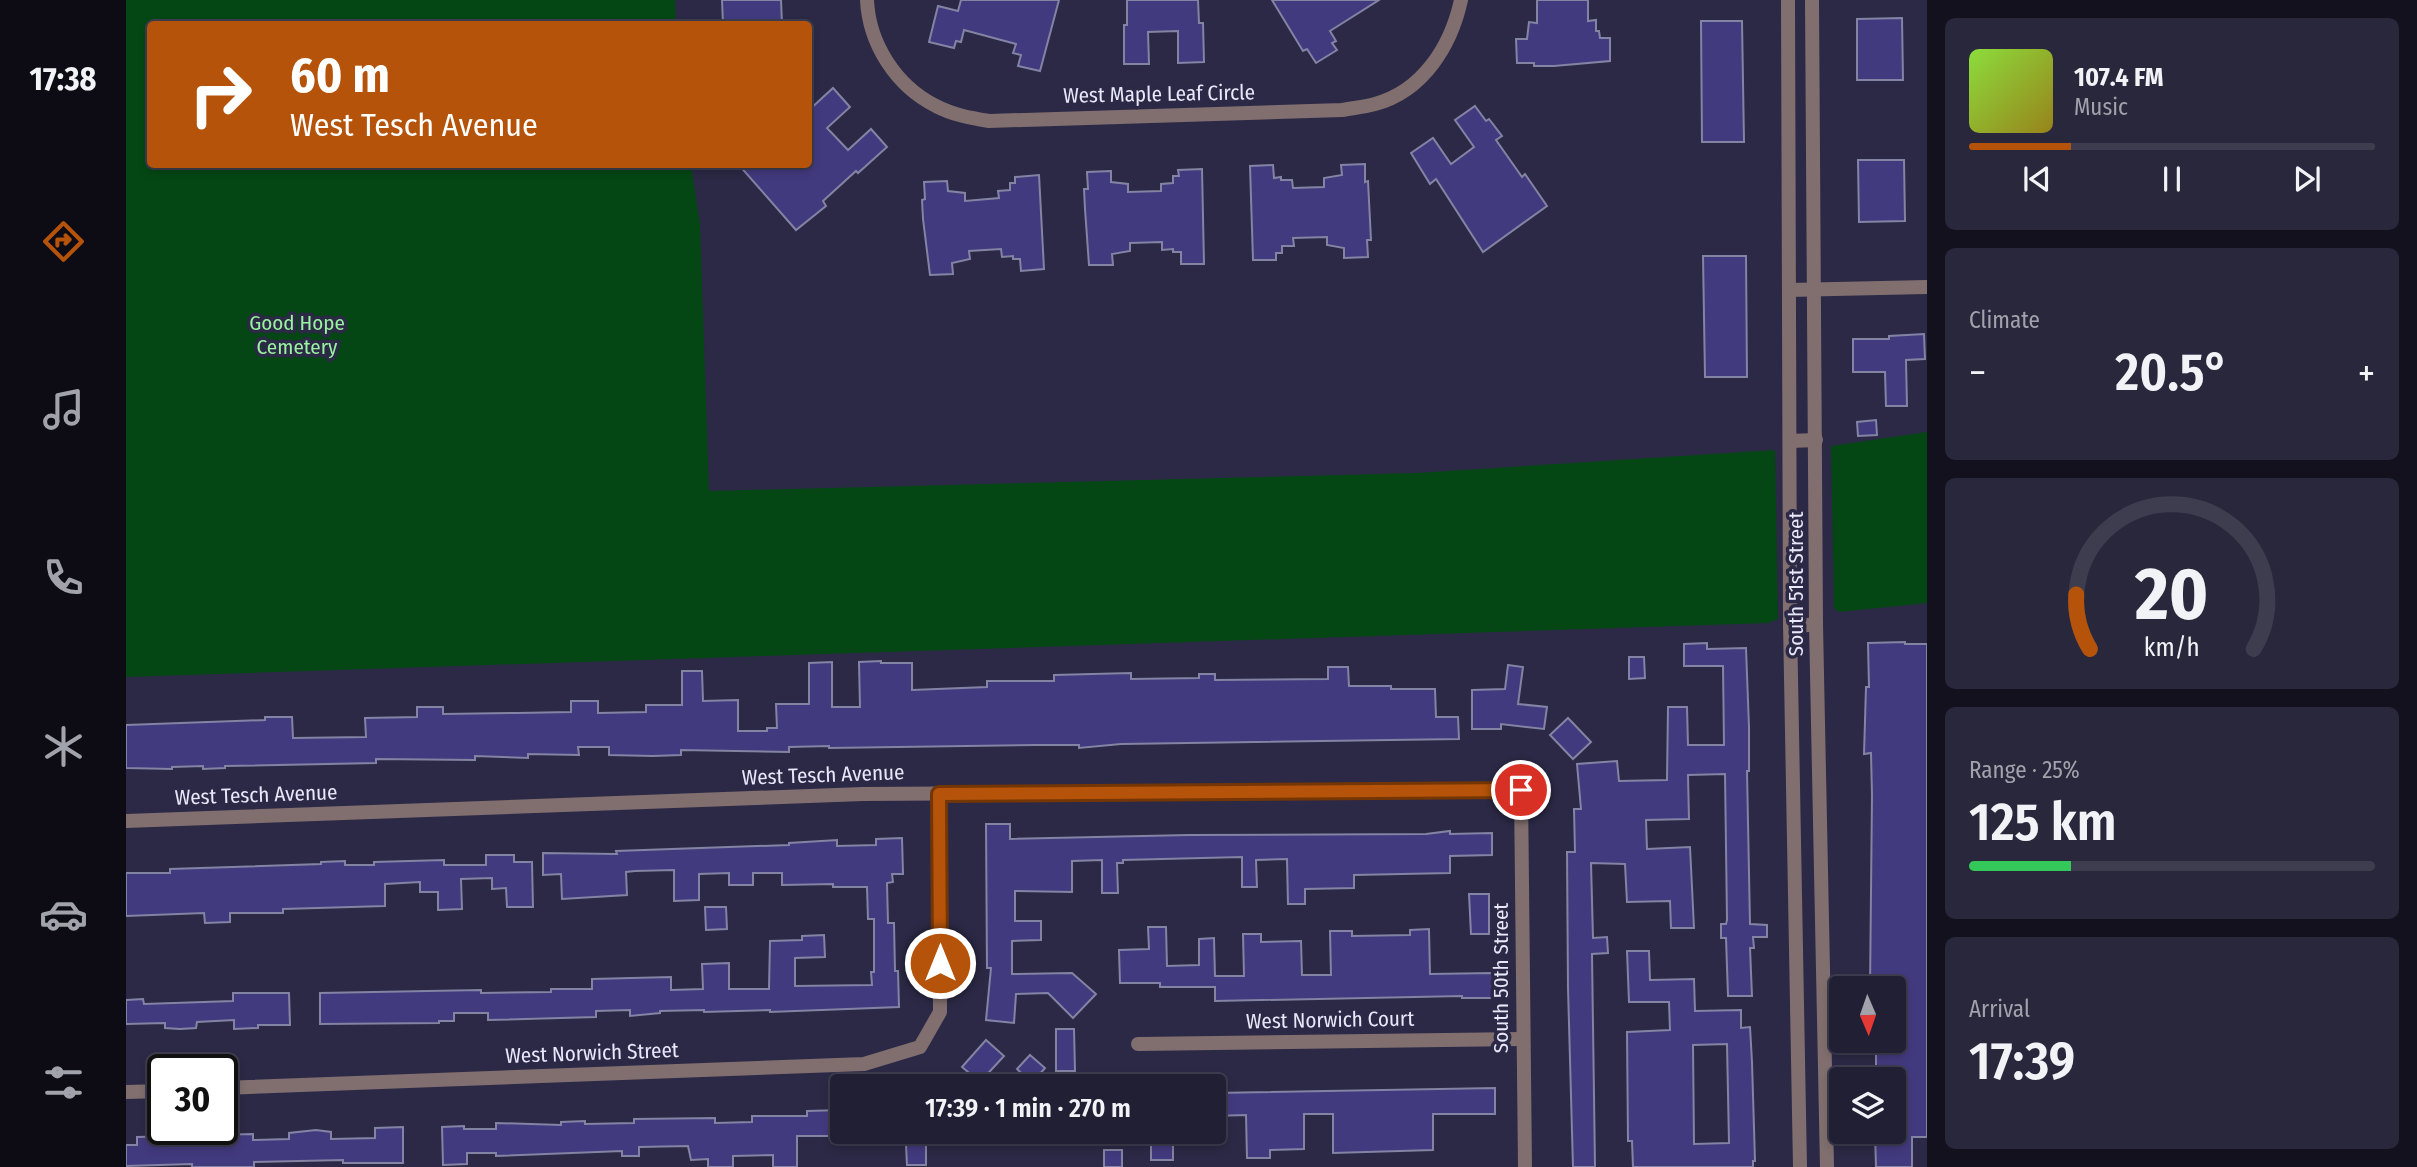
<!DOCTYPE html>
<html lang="en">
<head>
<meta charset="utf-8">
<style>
	body { margin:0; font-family:"Fira Sans Condensed",sans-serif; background:#28273c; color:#f1f3f6; height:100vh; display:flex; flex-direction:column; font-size:26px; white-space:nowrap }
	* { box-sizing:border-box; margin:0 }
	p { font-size:23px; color:#a2a2ac }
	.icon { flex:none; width:38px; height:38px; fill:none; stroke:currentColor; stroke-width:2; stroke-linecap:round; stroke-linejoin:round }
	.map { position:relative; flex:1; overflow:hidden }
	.panel { display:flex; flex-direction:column; gap:18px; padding:18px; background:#12111d; width:490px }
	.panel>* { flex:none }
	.banner { position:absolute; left:21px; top:21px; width:665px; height:147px; border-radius:7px; box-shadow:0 4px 10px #0003,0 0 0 2px #3d3d4f; background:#b45309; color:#fff; overflow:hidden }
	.needle { width:46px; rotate:178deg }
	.tools { position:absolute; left:1703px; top:976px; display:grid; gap:14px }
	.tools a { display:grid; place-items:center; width:77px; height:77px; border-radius:7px; background:#201f34; box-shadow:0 4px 10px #0003,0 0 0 2px #3d3d4f; font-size:35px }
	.speed { position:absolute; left:21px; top:1054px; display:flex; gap:14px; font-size:35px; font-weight:700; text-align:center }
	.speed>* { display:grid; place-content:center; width:91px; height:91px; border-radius:50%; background:#201f34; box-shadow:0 4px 10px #0003,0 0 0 2px #3d3d4f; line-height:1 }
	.speed .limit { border:4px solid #111; border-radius:10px; background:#fff; color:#111 }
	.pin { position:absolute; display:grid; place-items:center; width:60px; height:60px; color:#fff; margin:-30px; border:4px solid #fff; border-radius:50%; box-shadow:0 2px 7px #0007 }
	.me { position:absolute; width:77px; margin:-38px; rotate:0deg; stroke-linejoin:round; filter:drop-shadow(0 0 5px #0008) }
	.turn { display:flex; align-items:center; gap:24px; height:147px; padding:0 28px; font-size:32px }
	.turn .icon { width:91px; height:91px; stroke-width:2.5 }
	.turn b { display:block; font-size:49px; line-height:60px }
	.big { font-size:52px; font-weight:600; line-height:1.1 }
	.panel .card { flex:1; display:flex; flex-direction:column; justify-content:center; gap:10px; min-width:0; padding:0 24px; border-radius:10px; background:#28273c }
	.panel .dial { align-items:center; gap:0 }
	.dial svg { height:182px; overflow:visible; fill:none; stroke:#3d3d4f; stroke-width:7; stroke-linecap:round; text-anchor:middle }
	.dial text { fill:#f1f3f6; stroke:none }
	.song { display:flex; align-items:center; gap:21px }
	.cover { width:84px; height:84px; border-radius:10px; background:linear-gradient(135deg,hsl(90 70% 55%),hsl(50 70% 35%)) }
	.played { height:7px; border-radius:4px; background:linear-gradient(90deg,#b45309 25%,#3d3d4f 25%) }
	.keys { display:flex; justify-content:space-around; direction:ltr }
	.heat { display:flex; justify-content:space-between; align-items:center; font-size:38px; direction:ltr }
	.charge { height:10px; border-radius:5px; background:linear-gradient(90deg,#34c759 25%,#3d3d4f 0) }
	.trip { position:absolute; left:704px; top:1074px; width:396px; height:70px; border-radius:7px; background:#201f34; box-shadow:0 4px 10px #0003,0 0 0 2px #3d3d4f; font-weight:600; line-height:70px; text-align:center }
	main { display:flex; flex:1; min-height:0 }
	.tab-bar { display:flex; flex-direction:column; width:126px; justify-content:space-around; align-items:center; background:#0d0c15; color:#a2a2ac }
	.tab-bar .icon { width:49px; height:49px }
	.tab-bar .active { color:#b45309 }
	.tab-bar b { font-size:32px; color:#f1f3f6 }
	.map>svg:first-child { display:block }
	.green { fill:#044714 }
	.building { fill:#423a7e; stroke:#8383a4; stroke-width:2; fill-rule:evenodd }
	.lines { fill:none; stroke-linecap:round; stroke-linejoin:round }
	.minor { stroke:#816f6f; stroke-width:14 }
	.tertiary { stroke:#816f6f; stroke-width:14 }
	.route-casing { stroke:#753606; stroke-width:18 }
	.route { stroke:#b45309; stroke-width:12 }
	.labels { text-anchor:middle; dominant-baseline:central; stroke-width:7; stroke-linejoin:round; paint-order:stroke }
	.street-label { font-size:21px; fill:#e8e8fb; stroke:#2b2945 }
	.park-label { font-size:21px; fill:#98f29f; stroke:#2b2945 }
</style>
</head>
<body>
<main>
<nav class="tab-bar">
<b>17:38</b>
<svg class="icon active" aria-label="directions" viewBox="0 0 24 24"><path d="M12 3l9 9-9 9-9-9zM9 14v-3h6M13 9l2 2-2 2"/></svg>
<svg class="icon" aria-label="music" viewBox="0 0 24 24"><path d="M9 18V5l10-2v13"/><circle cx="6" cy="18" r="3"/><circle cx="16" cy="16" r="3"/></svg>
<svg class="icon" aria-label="phone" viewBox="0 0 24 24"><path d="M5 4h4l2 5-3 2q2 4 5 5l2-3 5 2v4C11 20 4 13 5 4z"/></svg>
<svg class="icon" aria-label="climate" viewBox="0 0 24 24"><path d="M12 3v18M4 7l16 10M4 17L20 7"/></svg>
<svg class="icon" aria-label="car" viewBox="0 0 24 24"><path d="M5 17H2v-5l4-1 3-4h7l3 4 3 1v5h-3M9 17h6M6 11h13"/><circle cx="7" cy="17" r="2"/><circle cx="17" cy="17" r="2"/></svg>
<svg class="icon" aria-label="filters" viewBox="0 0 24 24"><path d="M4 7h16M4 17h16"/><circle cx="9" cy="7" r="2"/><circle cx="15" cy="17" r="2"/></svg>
</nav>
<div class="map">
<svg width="1801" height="1167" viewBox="0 0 1801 1167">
	<rect width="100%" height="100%" fill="#2b2945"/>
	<g class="green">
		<path d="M 0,0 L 549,0 L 550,24 L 24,24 L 24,164 L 565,165 L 574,225 L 583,491 L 1290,473 L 1649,450 L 1652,619 L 1642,623 L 0,677 Z"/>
		<path d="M 1801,432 L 1801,603 L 1713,612 L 1708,608 L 1705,446 Z"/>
	</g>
	<g class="building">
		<path d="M 596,0 L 655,0 L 656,24 L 597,24 Z"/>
		<path d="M 835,0 L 933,0 L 914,71 L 892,66 L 895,55 L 887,53 L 890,44 L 838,30 L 835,42 L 830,41 L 828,48 L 803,42 L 812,6 L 832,11 Z"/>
		<path d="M 1001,0 L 1072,0 L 1073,23 L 1077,23 L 1078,62 L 1052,63 L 1052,31 L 1022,32 L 1023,64 L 998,64 L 998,25 L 1001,25 Z"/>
		<path d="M 1146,0 L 1253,0 L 1204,31 L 1210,41 L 1206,43 L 1211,50 L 1190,63 L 1181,49 L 1177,51 Z"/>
		<path d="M 1411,0 L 1462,0 L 1462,21 L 1470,20 L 1470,31 L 1473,31 L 1474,38 L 1484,38 L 1484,61 L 1428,66 L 1408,66 L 1408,63 L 1391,63 L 1390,39 L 1401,39 L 1403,22 L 1411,23 Z"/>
		<path d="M 1776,18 L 1777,80 L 1731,80 L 1731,19 Z"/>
		<path d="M 1575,21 L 1616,21 L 1618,142 L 1576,142 Z"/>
		<path d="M 707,88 L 724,107 L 701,128 L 722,150 L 745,129 L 761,147 L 732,173 L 730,171 L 697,201 L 700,206 L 670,230 L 612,164 L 682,164 L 682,111 Z"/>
		<path d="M 1349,106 L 1360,121 L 1363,119 L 1376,136 L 1370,140 L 1396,177 L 1399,174 L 1421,206 L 1357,252 L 1310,179 L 1304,184 L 1285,153 L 1307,138 L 1325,164 L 1348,147 L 1329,120 Z"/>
		<path d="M 1732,160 L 1778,160 L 1779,221 L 1733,222 Z"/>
		<path d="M 1239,164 L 1239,182 L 1242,181 L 1245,240 L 1241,240 L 1242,257 L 1218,258 L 1218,248 L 1201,245 L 1201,237 L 1167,238 L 1168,246 L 1156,246 L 1156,253 L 1150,253 L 1150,260 L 1127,260 L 1124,166 L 1147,165 L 1148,178 L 1155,177 L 1155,180 L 1166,180 L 1167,188 L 1198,187 L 1198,178 L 1216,175 L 1215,165 Z"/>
		<path d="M 1076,169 L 1078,264 L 1055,264 L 1055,252 L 1047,252 L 1047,249 L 1036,250 L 1036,242 L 1004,243 L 1004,251 L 986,254 L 987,265 L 963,265 L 959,209 L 958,189 L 962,189 L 961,172 L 985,171 L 985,182 L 1002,184 L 1002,192 L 1035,191 L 1035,184 L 1047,183 L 1047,176 L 1053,176 L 1052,170 Z"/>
		<path d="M 913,175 L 918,269 L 895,271 L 894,259 L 887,259 L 887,256 L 876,257 L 875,249 L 843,251 L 844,259 L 826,263 L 827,274 L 804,275 L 797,219 L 796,200 L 799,199 L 798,182 L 821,181 L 822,191 L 839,193 L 839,201 L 873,198 L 872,191 L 884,190 L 884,183 L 889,183 L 889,177 Z"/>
		<path d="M 1577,256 L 1620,256 L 1621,377 L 1579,377 Z"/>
		<path d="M 1798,334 L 1799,359 L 1780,360 L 1781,406 L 1760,406 L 1759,372 L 1727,372 L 1727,339 L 1763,339 L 1763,336 Z"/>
		<path d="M 1750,420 L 1751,435 L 1732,436 L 1731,422 Z"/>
		<path d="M 1779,642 L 1779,644 L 1801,644 L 1801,1137 L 1786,1137 L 1786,1167 L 1750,1167 L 1749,1132 L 1768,1132 L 1768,1080 L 1750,1080 L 1750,1041 L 1768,1041 L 1768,989 L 1744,989 L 1746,795 L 1745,753 L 1738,754 L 1740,687 L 1743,687 L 1742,643 Z"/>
		<path d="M 1581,643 L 1581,649 L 1620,648 L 1623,727 L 1623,771 L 1621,771 L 1624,924 L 1641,925 L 1641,937 L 1627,937 L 1628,948 L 1624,948 L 1626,996 L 1602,996 L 1600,938 L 1595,938 L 1595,924 L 1600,924 L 1601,920 L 1599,774 L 1562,775 L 1563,819 L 1520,820 L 1521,849 L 1564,847 L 1568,928 L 1545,928 L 1544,901 L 1501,902 L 1499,864 L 1465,863 L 1467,938 L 1481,937 L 1482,953 L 1466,954 L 1469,1167 L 1447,1167 L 1442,988 L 1441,852 L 1449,852 L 1448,809 L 1455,809 L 1451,764 L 1491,761 L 1493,781 L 1541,780 L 1542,707 L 1561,707 L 1562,745 L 1598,745 L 1597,666 L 1558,666 L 1558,644 Z"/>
		<path d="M 1503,657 L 1518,657 L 1519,678 L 1503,679 Z"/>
		<path d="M 755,661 L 755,663 L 786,663 L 786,690 L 861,687 L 861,681 L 928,681 L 928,675 L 1005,673 L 1005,679 L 1073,678 L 1073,674 L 1089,674 L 1089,680 L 1202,679 L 1202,667 L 1222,667 L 1223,686 L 1265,686 L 1265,689 L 1309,689 L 1310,717 L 1332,717 L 1333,739 L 995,744 L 953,748 L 953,745 L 910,745 L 703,748 L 703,746 L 663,747 L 663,752 L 555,750 L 555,755 L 527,756 L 483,755 L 483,747 L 452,747 L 453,755 L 402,754 L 402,758 L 349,756 L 349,760 L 250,759 L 250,763 L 99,766 L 99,768 L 77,769 L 77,766 L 46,767 L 46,769 L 0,768 L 0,725 L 139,720 L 139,717 L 166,717 L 167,738 L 240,737 L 239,718 L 291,717 L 291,707 L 317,707 L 317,714 L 391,713 L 445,712 L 445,701 L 472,701 L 472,713 L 520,712 L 520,705 L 556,705 L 556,671 L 576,671 L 577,701 L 612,700 L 612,731 L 641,731 L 641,728 L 651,728 L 650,704 L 683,704 L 683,663 L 706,662 L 706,707 L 734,707 L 733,662 Z"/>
		<path d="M 1382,665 L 1397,667 L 1392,704 L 1421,707 L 1418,729 L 1375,724 L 1375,729 L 1346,729 L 1346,690 L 1379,689 Z"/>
		<path d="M 1442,718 L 1465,742 L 1447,759 L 1424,735 Z"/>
		<path d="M 860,824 L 884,824 L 884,839 L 1063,835 L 1300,834 L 1324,831 L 1324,834 L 1366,833 L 1366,855 L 1324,856 L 1324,873 L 1228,875 L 1228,888 L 1179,889 L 1179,904 L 1162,904 L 1161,859 L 1130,860 L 1131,887 L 1116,887 L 1116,857 L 997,860 L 997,863 L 991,863 L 992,893 L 976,893 L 976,860 L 946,861 L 946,892 L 889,891 L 889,921 L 915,921 L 915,940 L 886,941 L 886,974 L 946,973 L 970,994 L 947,1018 L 922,993 L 890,994 L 888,1023 L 860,1020 L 865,968 L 861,968 Z"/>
		<path d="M 776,838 L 777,874 L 766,874 L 767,882 L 761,883 L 762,923 L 768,923 L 769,971 L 772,971 L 773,1007 L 644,1012 L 644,1010 L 578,1012 L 578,1010 L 534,1011 L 534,1013 L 504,1016 L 504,1010 L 470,1011 L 470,1017 L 362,1020 L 362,1013 L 328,1013 L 328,1021 L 313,1021 L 313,1023 L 194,1024 L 194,993 L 355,990 L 355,993 L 425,992 L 425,989 L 466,989 L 466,979 L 545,977 L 545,990 L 577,989 L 576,964 L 603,963 L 603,989 L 643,989 L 644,941 L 676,940 L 676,936 L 698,935 L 699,957 L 669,958 L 669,986 L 746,985 L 745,972 L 748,972 L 748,919 L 742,919 L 741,887 L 707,887 L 707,884 L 656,885 L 656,873 L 627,873 L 627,885 L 603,885 L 603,873 L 573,874 L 573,900 L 548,901 L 548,870 L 509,871 L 500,872 L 501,895 L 436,899 L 435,874 L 417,875 L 417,853 L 491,854 L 490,851 L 663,845 L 663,843 L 711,840 L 711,846 L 750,845 L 750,839 Z"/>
		<path d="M 360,855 L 388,855 L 388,862 L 406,862 L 407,907 L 381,907 L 380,888 L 366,889 L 366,878 L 335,879 L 336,909 L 312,910 L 312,892 L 294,892 L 294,882 L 259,884 L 259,906 L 157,909 L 157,913 L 104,913 L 104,922 L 79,923 L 78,913 L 0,916 L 0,873 L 44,873 L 44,869 L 195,864 L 195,862 L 219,861 L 219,865 L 248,865 L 248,862 L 318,860 L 318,865 L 360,865 Z"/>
		<path d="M 1343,894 L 1363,894 L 1363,934 L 1345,934 Z"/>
		<path d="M 579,907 L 600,907 L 601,929 L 580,930 Z"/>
		<path d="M 1022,927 L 1040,927 L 1041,966 L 1073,965 L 1073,939 L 1088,938 L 1089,976 L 1118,976 L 1117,934 L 1135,934 L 1135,942 L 1175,941 L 1176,975 L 1205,975 L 1204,931 L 1226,931 L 1226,936 L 1284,935 L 1284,930 L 1303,929 L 1304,974 L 1367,973 L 1367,998 L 1336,998 L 1336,996 L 1089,1001 L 1089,987 L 1034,987 L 1034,983 L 994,983 L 993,950 L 1023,949 Z"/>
		<path d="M 1501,951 L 1523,951 L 1524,980 L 1568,979 L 1569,1011 L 1615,1010 L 1615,1028 L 1624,1027 L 1626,1062 L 1629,1161 L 1627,1161 L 1627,1167 L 1507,1167 L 1506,1141 L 1502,1141 L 1501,1032 L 1544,1030 L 1543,1002 L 1503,1002 ZM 1601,1044 L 1603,1143 L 1568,1144 L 1567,1045 Z"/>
		<path d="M 107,993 L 163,993 L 164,1025 L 132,1025 L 132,1028 L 108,1029 L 108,1020 L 71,1022 L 70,1028 L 54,1029 L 39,1028 L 39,1023 L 0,1024 L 0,1000 L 17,999 L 18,1004 L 107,1001 Z"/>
		<path d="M 930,1029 L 948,1029 L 949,1071 L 930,1071 Z"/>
		<path d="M 860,1040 L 878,1056 L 854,1082 L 836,1067 Z"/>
		<path d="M 904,1055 L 919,1068 L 906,1083 L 891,1069 Z"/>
		<path d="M 1369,1088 L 1369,1114 L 1307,1114 L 1307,1150 L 1207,1153 L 1207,1114 L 1178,1114 L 1178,1149 L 1144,1150 L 1144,1158 L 1121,1158 L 1120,1115 L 1087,1116 L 1087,1093 Z"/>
		<path d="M 716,1110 L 716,1136 L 671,1136 L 671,1167 L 647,1167 L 647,1155 L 607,1156 L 607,1167 L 582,1167 L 582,1159 L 565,1160 L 562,1146 L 513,1147 L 513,1156 L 496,1156 L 496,1151 L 370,1156 L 370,1153 L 341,1153 L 341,1164 L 317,1165 L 316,1127 L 338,1126 L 338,1129 L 370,1129 L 370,1123 L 435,1125 L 435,1122 L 459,1121 L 459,1124 L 508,1123 L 508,1119 L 589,1118 L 589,1123 L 626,1122 L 626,1116 L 681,1116 L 681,1111 Z"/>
		<path d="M 277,1127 L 277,1163 L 217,1163 L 217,1160 L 128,1162 L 128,1167 L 66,1167 L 66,1164 L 0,1166 L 0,1145 L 11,1145 L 11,1137 L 127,1134 L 127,1140 L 163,1139 L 163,1133 L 190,1130 L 205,1132 L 205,1139 L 249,1138 L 249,1128 Z"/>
		<rect x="1025" y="1140" width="22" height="20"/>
		<path d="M 780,1145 L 800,1145 L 800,1165 L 781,1165 Z"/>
		<rect x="978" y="1150" width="18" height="17"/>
	</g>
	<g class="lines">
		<g class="minor">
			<path d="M 741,0 C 743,44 770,86 810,106 C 827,115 845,118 863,121 L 1216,110 C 1227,108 1238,107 1249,104 C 1297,91 1325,46 1335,0"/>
			<path d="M 1663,290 L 1801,287"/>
			<path d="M 1664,441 L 1690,440"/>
			<path d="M 1664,627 L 1690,624"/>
			<path d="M 0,821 L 737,794 L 1395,790 L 1399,1167"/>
			<path d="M 1012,1044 L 1396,1039"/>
			<path d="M 96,1088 L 738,1064 L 794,1047 L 814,1012 L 813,794"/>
			<path d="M 0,1092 L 37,1091"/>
		</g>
		<g class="tertiary">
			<path d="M 1662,0 L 1664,623 L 1674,1167"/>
			<path d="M 1686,0 L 1690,624 L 1701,1167"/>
		</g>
	</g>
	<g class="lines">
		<g class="route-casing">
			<path id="route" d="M 814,963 L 813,794 L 1395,790"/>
		</g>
		<use href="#route" class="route"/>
	</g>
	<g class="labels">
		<g class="street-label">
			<text transform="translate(1033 94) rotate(-1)">West Maple Leaf Circle</text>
			<text transform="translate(1670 584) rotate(-90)">South 51st Street</text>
			<text transform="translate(697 775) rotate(-2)">West Tesch Avenue</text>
			<text transform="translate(130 795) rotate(-2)">West Tesch Avenue</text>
			<text transform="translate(1375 978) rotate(-90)">South 50th Street</text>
			<text transform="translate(1204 1020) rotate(-1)">West Norwich Court</text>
			<text transform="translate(466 1053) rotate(-2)">West Norwich Street</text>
		</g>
		<g class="park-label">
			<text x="171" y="323">Good Hope<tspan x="171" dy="24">Cemetery</tspan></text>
		</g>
	</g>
</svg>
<div class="tools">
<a><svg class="needle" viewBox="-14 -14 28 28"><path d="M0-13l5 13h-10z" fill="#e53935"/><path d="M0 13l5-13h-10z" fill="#a2a2ac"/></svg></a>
<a><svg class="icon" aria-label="layers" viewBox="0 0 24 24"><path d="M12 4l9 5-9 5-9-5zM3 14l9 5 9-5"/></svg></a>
</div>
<div class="speed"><div class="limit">30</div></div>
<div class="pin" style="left:1395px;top:790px;background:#d93025"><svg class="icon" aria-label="arrive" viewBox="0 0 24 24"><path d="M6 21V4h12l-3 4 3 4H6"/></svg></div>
<svg class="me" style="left:814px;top:963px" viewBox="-20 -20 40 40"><circle r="17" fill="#b45309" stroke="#fff" stroke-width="3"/><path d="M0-11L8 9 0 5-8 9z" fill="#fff"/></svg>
<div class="trip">17:39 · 1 min · 270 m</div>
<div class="banner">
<div class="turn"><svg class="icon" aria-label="right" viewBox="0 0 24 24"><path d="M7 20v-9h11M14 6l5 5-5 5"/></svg><div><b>60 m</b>West Tesch Avenue</div></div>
</div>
</div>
<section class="panel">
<div class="card">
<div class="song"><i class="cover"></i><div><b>107.4 FM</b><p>Music</p></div></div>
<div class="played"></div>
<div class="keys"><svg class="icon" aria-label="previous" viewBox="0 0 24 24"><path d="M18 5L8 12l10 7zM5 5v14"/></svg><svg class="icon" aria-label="pause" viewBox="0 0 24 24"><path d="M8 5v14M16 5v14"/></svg><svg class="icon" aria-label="next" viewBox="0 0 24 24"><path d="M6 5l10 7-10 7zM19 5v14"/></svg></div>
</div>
<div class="card"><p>Climate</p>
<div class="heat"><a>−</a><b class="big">20.5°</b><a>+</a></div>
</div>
<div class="card dial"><svg viewBox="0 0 100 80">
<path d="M14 69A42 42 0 1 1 86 69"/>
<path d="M14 69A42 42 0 0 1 8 45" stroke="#b45309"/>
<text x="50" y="56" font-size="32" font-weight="700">20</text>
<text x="50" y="72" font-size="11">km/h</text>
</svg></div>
<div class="card"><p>Range · 25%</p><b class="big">125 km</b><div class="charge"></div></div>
<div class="card"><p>Arrival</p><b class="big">17:39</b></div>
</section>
</main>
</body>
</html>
